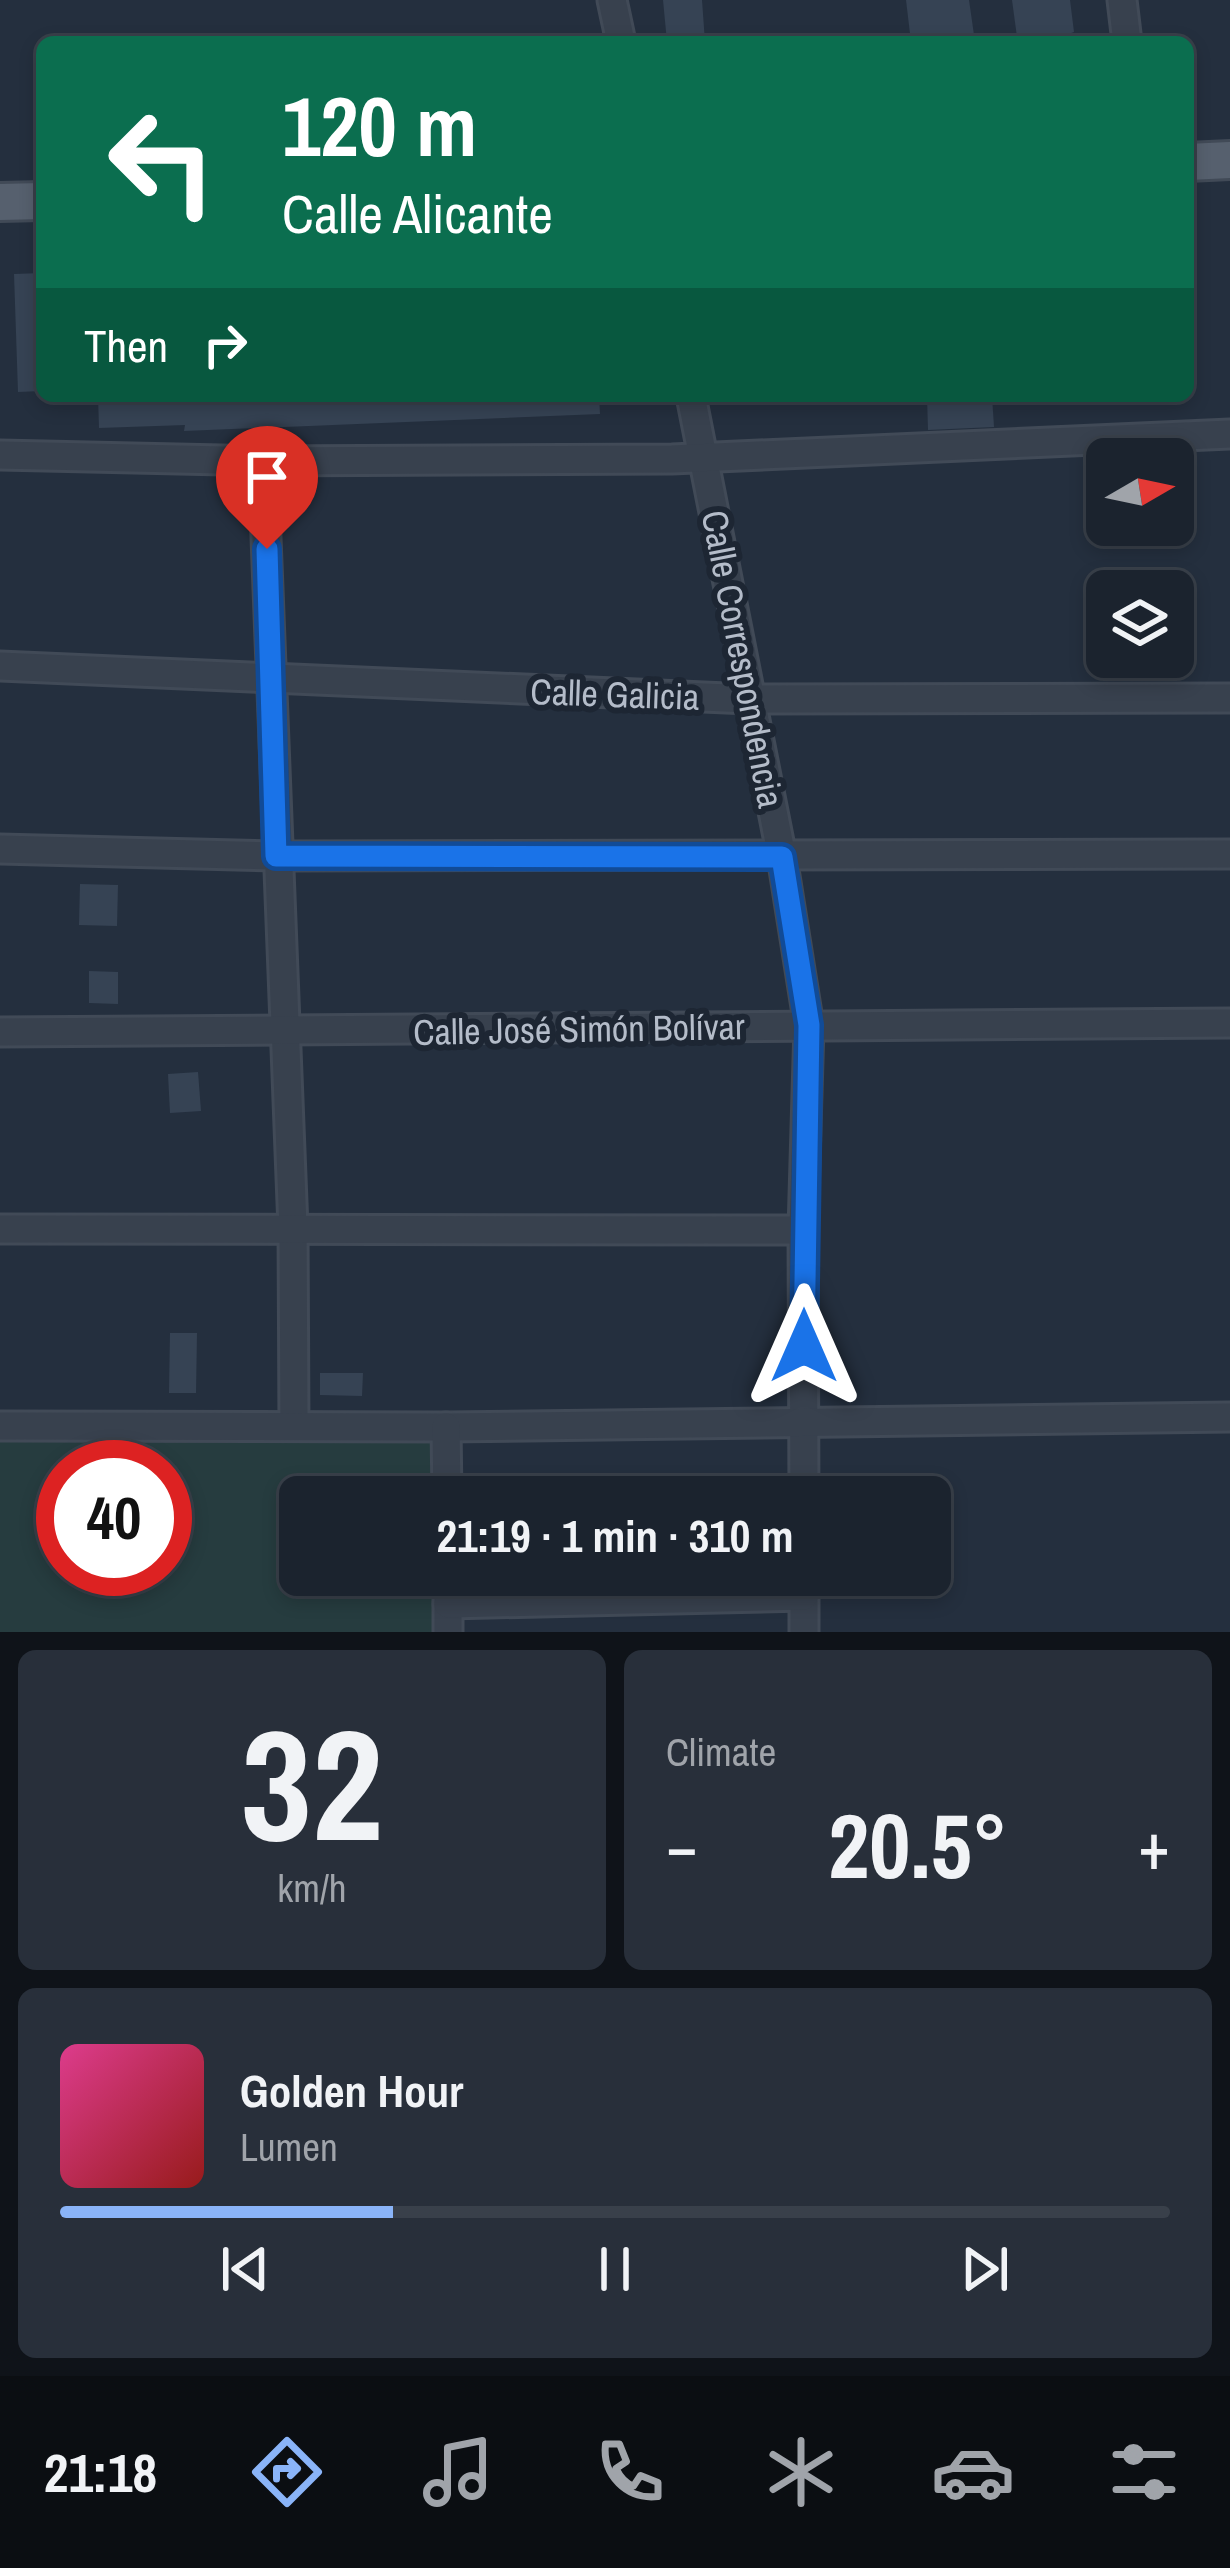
<!DOCTYPE html>
<html lang="en">
<head>
<meta charset="utf-8">
<style>
	body { margin:0; font-family:"Archivo Narrow",sans-serif; background:#282f3a; color:#f1f3f6; height:100vh; display:flex; flex-direction:column; font-size:45px; white-space:nowrap }
	* { box-sizing:border-box; margin:0 }
	p { font-size:39px; color:#a0a4aa }
	.icon { flex:none; width:66px; height:66px; fill:none; stroke:currentColor; stroke-width:2; stroke-linecap:round; stroke-linejoin:round }
	.map { position:relative; height:1632px; overflow:hidden }
	.side { display:flex; flex-direction:column; gap:18px; padding:18px; background:#0f1319; flex:1 }
	.side>* { flex:none }
	.top-card { position:absolute; left:36px; top:36px; width:1158px; height:366px; border-radius:18px; box-shadow:0 6px 18px #0003,0 0 0 3px #39404a; background:#0b6e4f; color:#fff; overflow:hidden }
	.needle { width:78px; rotate:81deg }
	.tools { position:absolute; left:1086px; top:438px; display:grid; gap:24px }
	.tools a { display:grid; place-items:center; width:108px; height:108px; border-radius:18px; background:#1b232e; box-shadow:0 6px 18px #0003,0 0 0 3px #39404a; font-size:60px }
	.speed { position:absolute; left:36px; top:1440px; display:flex; gap:24px; font-size:60px; font-weight:700; text-align:center }
	.speed>* { display:grid; place-content:center; width:156px; height:156px; border-radius:50%; background:#1b232e; box-shadow:0 6px 18px #0003,0 0 0 3px #39404a; line-height:1 }
	.speed .limit { border:18px solid #d22; background:#fff; color:#111 }
	.pin { position:absolute; display:grid; place-items:center; width:102px; height:102px; color:#fff; margin:-123px -51px; border-radius:50% 50% 50% 0; rotate:-45deg; box-shadow:0 0 12px #0007 }
	.pin .icon { rotate:45deg }
	.me { position:absolute; width:132px; margin:-66px; rotate:0deg; stroke-linejoin:round; filter:drop-shadow(0 0 9px #0008) }
	.turn { display:flex; align-items:center; gap:42px; height:252px; padding:0 48px; font-size:54px }
	.turn .icon { width:156px; height:156px; stroke-width:2.5 }
	.turn b { display:block; font-size:84px; line-height:102px }
	.then { display:flex; align-items:center; height:114px; padding:0 48px; background:#0003; gap:24px; font-size:45px }
	.big { font-size:90px; font-weight:700; line-height:1.1 }
	.side .card { flex:1; display:flex; flex-direction:column; justify-content:center; gap:18px; min-width:0; padding:0 42px; border-radius:18px; background:#282f3a }
	.side .dial { align-items:center; gap:0 }
	.dial b { font-size:156px; line-height:1 }
	.song { display:flex; align-items:center; gap:36px }
	.cover { width:144px; height:144px; border-radius:18px; background:linear-gradient(135deg,hsl(330 70% 55%),hsl(0 70% 35%)) }
	.played { height:12px; border-radius:6px; background:linear-gradient(90deg,#8ab4f8 30%,#39404a 30%) }
	.keys { display:flex; justify-content:space-around; direction:ltr }
	.heat { display:flex; justify-content:space-between; align-items:center; font-size:66px; direction:ltr }
	.side .tiles { flex:1; display:grid; gap:18px; grid-template-columns:1fr 1fr }
	.card:last-child { grid-column:span 2 }
	.trip { position:absolute; left:279px; top:1476px; width:672px; height:120px; border-radius:18px; background:#1b232e; box-shadow:0 6px 18px #0003,0 0 0 3px #39404a; font-weight:700; line-height:120px; text-align:center }
	.dock { display:flex; height:192px; justify-content:space-around; align-items:center; background:#0b0e12; color:#a0a4aa }
	.dock .icon { width:84px; height:84px }
	.dock .selected { color:#8ab4f8 }
	.dock b { font-size:54px; color:#f1f3f6 }
	.map>svg:first-child { display:block }
	.green { fill:#263c3f; fill-rule:evenodd }
	.building { fill:#364354 }
	.lines { fill:none; stroke-linecap:round; stroke-linejoin:round }
	.minor-casing { stroke:#414a57; stroke-width:33 }
	.major-casing { stroke:#414a57; stroke-width:42 }
	.minor { stroke:#38414e; stroke-width:27 }
	.major { stroke:#56606e; stroke-width:36 }
	.route-casing { stroke:#114b97; stroke-width:30 }
	.route { stroke:#1a73e8; stroke-width:21 }
	.labels { text-anchor:middle; dominant-baseline:central; stroke-width:12; stroke-linejoin:round; paint-order:stroke }
	.street-label { font-size:36px; fill:#b4bcc9; stroke:#1d2633 }
</style>
</head>
<body>
<div class="map">
<svg width="1230" height="1632" viewBox="0 0 1230 1632">
	<rect width="100%" height="100%" fill="#242f3e"/>
	<path class="green" d="M 439,1439 L 440,1497 L 300,1497 L 300,1575 L 442,1575 L 443,1632 L 0,1632 L 0,1442 ZM 63,1467 L 165,1467 L 165,1569 L 63,1569 Z"/>
	<g class="building">
		<path d="M 663,0 L 702,0 L 705,42 L 667,42 Z"/>
		<path d="M 906,0 L 969,0 L 975,42 L 911,42 Z"/>
		<path d="M 1012,0 L 1070,0 L 1074,32 L 1045,42 L 1017,37 Z"/>
		<path d="M 42,273 L 42,391 L 18,392 L 14,274 Z"/>
		<path d="M 98,396 L 599,396 L 600,414 L 184,431 L 185,425 L 99,428 Z"/>
		<path d="M 927,396 L 992,396 L 994,427 L 928,430 Z"/>
		<path d="M 80,884 L 118,885 L 117,926 L 79,925 Z"/>
		<path d="M 89,971 L 118,972 L 118,1004 L 89,1003 Z"/>
		<path d="M 198,1072 L 201,1111 L 170,1113 L 168,1074 Z"/>
		<path d="M 170,1333 L 197,1333 L 196,1393 L 169,1393 Z"/>
		<path d="M 320,1373 L 363,1373 L 362,1396 L 320,1395 Z"/>
	</g>
	<g class="lines">
		<g class="minor-casing">
			<g id="minor">
				<path d="M 612,0 L 621,42"/>
				<path d="M 1122,0 L 1127,42"/>
				<path d="M 691,396 L 782,857 L 809,1026 L 803,1230 L 804,1497"/>
				<path d="M 0,455 L 263,461 L 672,459 L 1230,434"/>
				<path d="M 263,461 L 293,1228 L 294,1426"/>
				<path d="M 0,666 L 749,699 L 1230,698"/>
				<path d="M 0,849 L 276,856 L 1230,854"/>
				<path d="M 0,1032 L 1230,1023"/>
				<path d="M 0,1229 L 803,1230"/>
				<path d="M 0,1426 L 446,1427 L 1230,1417"/>
				<path d="M 446,1427 L 447,1497"/>
				<path d="M 448,1575 L 448,1632"/>
				<path d="M 804,1575 L 804,1632"/>
				<path d="M 448,1604 L 804,1596"/>
			</g>
		</g>
		<g class="major-casing">
			<g id="major">
				<path d="M 1188,162 L 1230,160"/>
				<path d="M 0,202 L 42,201"/>
			</g>
		</g>
		<use href="#minor" class="minor"/>
		<use href="#major" class="major"/>
	</g>
	<g class="lines">
		<g class="route-casing">
			<path id="route" d="M 267,549 L 276,856 L 782,857 L 809,1025 L 804,1346"/>
		</g>
		<use href="#route" class="route"/>
	</g>
	<g class="labels">
		<g class="street-label">
			<text transform="translate(743 659) rotate(79)">Calle Correspondencia</text>
			<text transform="translate(615 694) rotate(2)">Calle Galicia</text>
			<text transform="translate(579 1029) rotate(-1)">Calle José Simón Bolívar</text>
		</g>
	</g>
</svg>
<div class="tools">
<a><svg class="needle" viewBox="-14 -14 28 28"><path d="M0-13l5 13h-10z" fill="#e53935"/><path d="M0 13l5-13h-10z" fill="#a0a4aa"/></svg></a>
<a><svg class="icon" aria-label="layers" viewBox="0 0 24 24"><path d="M12 4l9 5-9 5-9-5zM3 14l9 5 9-5"/></svg></a>
</div>
<div class="speed"><div class="limit">40</div></div>
<div class="pin" style="left:267px;top:549px;background:#d93025"><svg class="icon" aria-label="arrive" viewBox="0 0 24 24"><path d="M6 21V4h12l-3 4 3 4H6"/></svg></div>
<svg class="me" style="left:804px;top:1346px" viewBox="-20 -20 40 40"><path d="M0-17L14 15 0 8-14 15z" fill="#1a73e8" stroke="#fff" stroke-width="4"/></svg>
<div class="trip">21:19 · 1 min · 310 m</div>
<div class="top-card">
<div class="turn"><svg class="icon" aria-label="left" viewBox="0 0 24 24"><path d="M17 20v-9H6M10 6l-5 5 5 5"/></svg><div><b>120 m</b>Calle Alicante</div></div>
<div class="then">Then<svg class="icon" aria-label="right" viewBox="0 0 24 24"><path d="M7 20v-9h11M14 6l5 5-5 5"/></svg></div>
</div>
</div>
<section class="side">
<div class="tiles">
<div class="card dial"><b>32</b><p>km/h</p></div>
<div class="card"><p>Climate</p>
<div class="heat"><a>−</a><b class="big">20.5°</b><a>+</a></div>
</div>
<div class="card">
<div class="song"><i class="cover"></i><div><b>Golden Hour</b><p>Lumen</p></div></div>
<div class="played"></div>
<div class="keys"><svg class="icon" aria-label="previous" viewBox="0 0 24 24"><path d="M18 5L8 12l10 7zM5 5v14"/></svg><svg class="icon" aria-label="pause" viewBox="0 0 24 24"><path d="M8 5v14M16 5v14"/></svg><svg class="icon" aria-label="next" viewBox="0 0 24 24"><path d="M6 5l10 7-10 7zM19 5v14"/></svg></div>
</div>
</div>
</section>
<nav class="dock">
<b>21:18</b>
<svg class="icon selected" aria-label="directions" viewBox="0 0 24 24"><path d="M12 3l9 9-9 9-9-9zM9 14v-3h6M13 9l2 2-2 2"/></svg>
<svg class="icon" aria-label="music" viewBox="0 0 24 24"><path d="M9 18V5l10-2v13"/><circle cx="6" cy="18" r="3"/><circle cx="16" cy="16" r="3"/></svg>
<svg class="icon" aria-label="phone" viewBox="0 0 24 24"><path d="M5 4h4l2 5-3 2q2 4 5 5l2-3 5 2v4C11 20 4 13 5 4z"/></svg>
<svg class="icon" aria-label="climate" viewBox="0 0 24 24"><path d="M12 3v18M4 7l16 10M4 17L20 7"/></svg>
<svg class="icon" aria-label="car" viewBox="0 0 24 24"><path d="M5 17H2v-5l4-1 3-4h7l3 4 3 1v5h-3M9 17h6M6 11h13"/><circle cx="7" cy="17" r="2"/><circle cx="17" cy="17" r="2"/></svg>
<svg class="icon" aria-label="filters" viewBox="0 0 24 24"><path d="M4 7h16M4 17h16"/><circle cx="9" cy="7" r="2"/><circle cx="15" cy="17" r="2"/></svg>
</nav>
</body>
</html>
